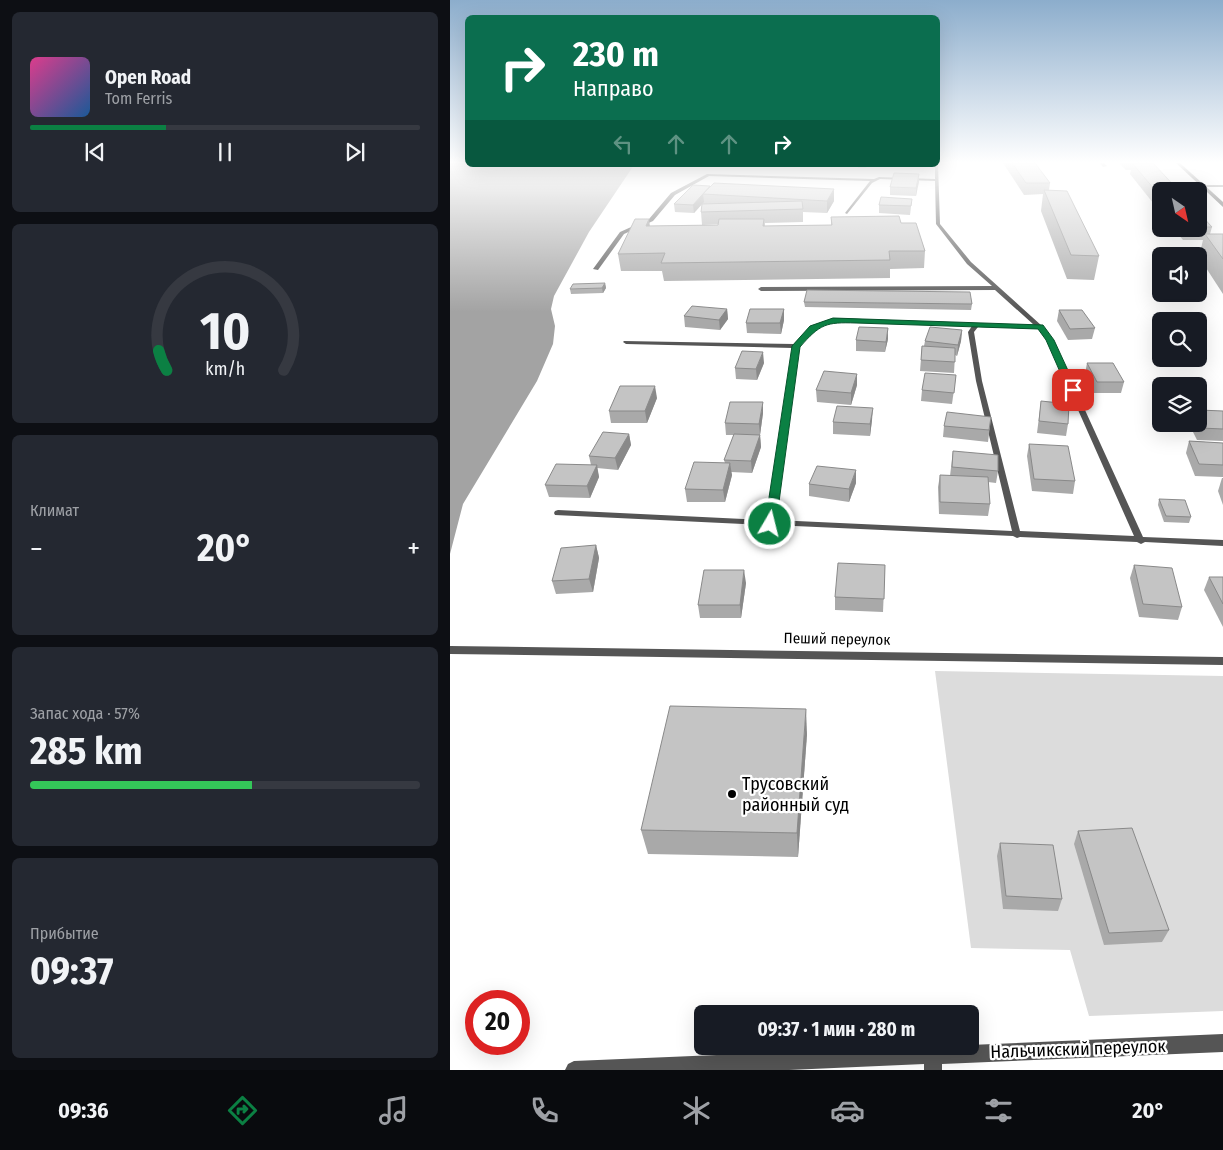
<!DOCTYPE html>
<html lang="ru">
<head>
<meta charset="utf-8">
<style>
	body { margin:0; font-family:"Fira Sans Condensed",sans-serif; background:#242831; color:#f1f3f6; height:100vh; display:flex; flex-direction:column; font-size:19px; white-space:nowrap }
	* { box-sizing:border-box; margin:0 }
	p { font-size:16px; color:#9ea1a6 }
	.icon { flex:none; width:28px; height:28px; fill:none; stroke:currentColor; stroke-width:2; stroke-linecap:round; stroke-linejoin:round }
	.map { position:relative; flex:1; overflow:hidden }
	.sheet { display:flex; flex-direction:column; gap:12px; padding:12px; background:#0d0f14; width:450px }
	.sheet>* { flex:none }
	.hud { position:absolute; left:15px; top:15px; width:475px; height:152px; border-radius:8px; box-shadow:0 5px 20px #0002; background:#0b6e4f; color:#fff; overflow:hidden }
	.needle { width:32px; rotate:146deg }
	.fabs { position:absolute; left:702px; top:182px; display:grid; gap:10px }
	.fabs a { display:grid; place-items:center; width:55px; height:55px; border-radius:8px; background:#171b24; box-shadow:0 5px 20px #0002; font-size:25px }
	.speed { position:absolute; left:15px; top:990px; display:flex; gap:10px; font-size:25px; font-weight:700; text-align:center }
	.speed>* { display:grid; place-content:center; width:65px; height:65px; border-radius:50%; background:#171b24; box-shadow:0 5px 20px #0002; line-height:1 }
	.speed .limit { border:8px solid #d22; background:#fff; color:#111 }
	.pin { position:absolute; display:grid; place-items:center; width:42px; height:42px; color:#fff; margin:-21px; border-radius:10px; box-shadow:0 2px 8px #0006 }
	.me { position:absolute; width:55px; margin:-28px; rotate:8deg; stroke-linejoin:round; filter:drop-shadow(0 0 4px #0008) }
	.turn { display:flex; align-items:center; gap:18px; height:105px; padding:0 25px; font-size:22px }
	.turn .icon { width:65px; height:65px; stroke-width:2.5 }
	.turn b { display:block; font-size:35px; line-height:42px }
	.lanes { display:flex; align-items:center; height:48px; padding:0 25px; background:#0003; justify-content:center; gap:25px; direction:ltr }
	.lanes .off { opacity:.35 }
	.big { font-size:38px; font-weight:700; line-height:1.1 }
	.sheet .widget { flex:1; display:flex; flex-direction:column; justify-content:center; gap:8px; min-width:0; padding:0 18px; border-radius:8px; background:#242831 }
	.sheet .dial { align-items:center; gap:0 }
	.dial svg { height:130px; overflow:visible; fill:none; stroke:#363941; stroke-width:7; stroke-linecap:round; text-anchor:middle }
	.dial text { fill:#f1f3f6; stroke:none }
	.song { display:flex; align-items:center; gap:15px }
	.cover { width:60px; height:60px; border-radius:8px; background:linear-gradient(135deg,hsl(330 70% 55%),hsl(210 70% 35%)) }
	.played { height:5px; border-radius:2px; background:linear-gradient(90deg,#0b8043 35%,#363941 35%) }
	.keys { display:flex; justify-content:space-around; direction:ltr }
	.heat { display:flex; justify-content:space-between; align-items:center; font-size:28px; direction:ltr }
	.charge { height:8px; border-radius:4px; background:linear-gradient(90deg,#34c759 57%,#363941 0) }
	.trip { position:absolute; left:244px; top:1005px; width:285px; height:50px; border-radius:8px; background:#171b24; box-shadow:0 5px 20px #0002; font-weight:700; line-height:50px; text-align:center }
	.dock { display:flex; height:80px; justify-content:space-around; align-items:center; background:#090b0e; color:#9ea1a6 }
	.dock .icon { width:35px; height:35px }
	.dock .current { color:#0b8043 }
	.dock b { font-size:22px; color:#f1f3f6 }
	main { display:flex; flex:1; min-height:0 }
	.map>svg:first-child { display:block }
	.green { fill:#dcdcdc }
	.water { fill:#a3a3a3 }
	.lines { fill:none; stroke-linecap:round; stroke-linejoin:round }
	.service { fill:#555; fill-rule:evenodd }
	.minor { fill:#555; fill-rule:evenodd }
	.secondary { fill:#222; fill-rule:evenodd }
	.wall { fill:#a9a9a9 }
	.shaded-wall { fill:#898989 }
	.building { fill:#c4c4c4; stroke:#898989 }
	.route { fill:#0b8043; stroke:#07532c }
	.poi-dot { fill:#000; stroke:#fff; stroke-width:2 }
	.labels { text-anchor:middle; dominant-baseline:central; stroke-width:4.5; stroke-linejoin:round; paint-order:stroke }
	.street-label { font-size:15px; fill:#000; stroke:#fff }
	.near-poi-label { font-size:18px; fill:#000; stroke:#fff; text-anchor:start }
	.near-street-label { font-size:18px; fill:#000; stroke:#fff }
</style>
</head>
<body>
<main>
<section class="sheet">
<div class="widget">
<div class="song"><i class="cover"></i><div><b>Open Road</b><p>Tom Ferris</p></div></div>
<div class="played"></div>
<div class="keys"><svg class="icon" aria-label="previous" viewBox="0 0 24 24"><path d="M18 5L8 12l10 7zM5 5v14"/></svg><svg class="icon" aria-label="pause" viewBox="0 0 24 24"><path d="M8 5v14M16 5v14"/></svg><svg class="icon" aria-label="next" viewBox="0 0 24 24"><path d="M6 5l10 7-10 7zM19 5v14"/></svg></div>
</div>
<div class="widget dial"><svg viewBox="0 0 100 80">
<path d="M14 69A42 42 0 1 1 86 69"/>
<path d="M14 69A42 42 0 0 1 9 57" stroke="#0b8043"/>
<text x="50" y="56" font-size="32" font-weight="700">10</text>
<text x="50" y="72" font-size="11">km/h</text>
</svg></div>
<div class="widget"><p>Климат</p>
<div class="heat"><a>−</a><b class="big">20°</b><a>+</a></div>
</div>
<div class="widget"><p>Запас хода · 57%</p><b class="big">285 km</b><div class="charge"></div></div>
<div class="widget"><p>Прибытие</p><b class="big">09:37</b></div>
</section>
<div class="map">
<svg width="773" height="1070" viewBox="0 0 773 1070">
	<rect width="100%" height="100%" fill="#fff"/>
	<path class="green" d="M 485,671 L 773,676 L 773,1011 L 639,1016 L 620,950 L 521,948 Z"/>
	<path class="water" d="M 0,163 L 17,163 L 18,165 L 184,165 L 139,232 L 104,296 L 101,309 L 105,326 L 103,344 L 87,381 L 13,504 L 0,554 Z"/>
	<g class="lines">
		<path class="service" d="M 488,164 L 490,224 L 521,262 L 592,326 L 603,340 L 693,537 L 773,540 L 773,546 L 695,542 L 691,544 L 687,542 L 570,537 L 567,538 L 563,536 L 323,525 L 320,527 L 316,525 L 105,515 L 104,513 L 105,511 L 108,510 L 316,520 L 343,348 L 176,344 L 173,342 L 174,341 L 344,344 L 361,326 L 383,318 L 584,325 L 545,290 L 311,291 L 308,289 L 311,287 L 542,286 L 517,264 L 486,224 L 485,181 L 430,179 L 422,183 L 397,214 L 395,213 L 420,181 L 259,176 L 225,195 L 203,221 L 174,234 L 148,270 L 143,269 L 170,232 L 199,219 L 221,193 L 257,174 L 424,179 L 429,177 L 485,179 L 485,165 ZM 384,322 L 522,326 L 518,332 L 526,381 L 562,531 L 325,520 L 349,346 L 365,328 ZM 528,327 L 588,329 L 597,340 L 684,536 L 570,531 L 532,381 L 524,332 Z"/>
		<g class="minor">
			<path d="M 650,163 L 654,163 L 657,166 L 653,167 Z"/>
			<path d="M 752,185 L 773,185 L 773,187 L 754,187 Z"/>
			<path d="M 0,646 L 773,657 L 773,665 L 0,654 Z"/>
			<path d="M 773,1034 L 773,1052 L 492,1064 L 492,1070 L 474,1070 L 474,1064 L 339,1070 L 115,1070 L 118,1064 L 124,1061 L 481,1046 L 520,1046 L 520,1045 Z"/>
		</g>
		<path class="secondary" d="M 726,163 L 730,163 L 773,202 L 773,207 Z"/>
	</g>
	<g class="wall">
		<path d="M 553,163 L 585,163 L 600,183 L 599,190 L 649,256 L 644,280 L 617,279 L 591,211 L 593,194 L 574,195 Z"/>
		<path d="M 669,163 L 698,163 L 711,191 L 711,213 L 680,174 L 681,170 L 676,170 Z"/>
		<path d="M 330,165 L 361,165 L 360,166 Z"/>
		<path d="M 408,165 L 418,165 L 416,168 L 408,168 Z"/>
		<path d="M 450,165 L 470,165 L 469,167 L 450,166 Z"/>
		<path d="M 469,174 L 466,196 L 440,195 L 440,187 Z"/>
		<path d="M 243,185 L 384,201 L 377,213 L 353,212 L 353,222 L 315,223 L 315,226 L 381,225 L 381,217 L 451,223 L 475,251 L 474,268 L 440,269 L 440,278 L 214,281 L 212,271 L 171,271 L 168,254 L 200,226 L 268,225 L 268,224 L 252,225 L 251,212 L 252,204 L 244,213 L 225,212 L 224,204 Z"/>
		<path d="M 462,199 L 460,215 L 429,213 L 429,205 Z"/>
		<path d="M 749,213 L 762,227 L 760,234 L 773,234 L 773,294 L 749,257 L 753,240 L 733,240 L 724,229 L 749,229 Z"/>
		<path d="M 155,283 L 156,288 L 153,293 L 121,294 L 120,289 Z"/>
		<path d="M 354,302 L 522,304 L 521,310 L 355,307 Z"/>
		<path d="M 277,309 L 278,319 L 270,330 L 235,327 L 234,316 Z"/>
		<path d="M 334,309 L 334,320 L 331,334 L 297,333 L 296,323 Z"/>
		<path d="M 609,310 L 645,328 L 642,339 L 618,340 L 607,321 Z"/>
		<path d="M 512,330 L 511,341 L 507,356 L 505,355 L 504,373 L 470,371 L 472,346 L 474,346 L 475,341 Z"/>
		<path d="M 438,339 L 435,352 L 406,351 L 406,340 Z"/>
		<path d="M 314,363 L 307,380 L 286,379 L 285,368 Z"/>
		<path d="M 637,363 L 674,382 L 671,393 L 644,393 L 635,374 Z"/>
		<path d="M 407,374 L 407,385 L 401,405 L 367,402 L 366,390 Z"/>
		<path d="M 506,375 L 502,404 L 471,401 L 472,390 Z"/>
		<path d="M 207,398 L 197,423 L 161,423 L 159,411 Z"/>
		<path d="M 591,401 L 618,424 L 616,436 L 587,433 Z"/>
		<path d="M 773,411 L 773,441 L 747,440 L 739,424 L 749,424 Z"/>
		<path d="M 313,413 L 310,435 L 311,447 L 302,473 L 281,472 L 282,475 L 275,502 L 237,502 L 235,489 L 275,463 L 274,460 L 284,435 L 276,435 L 275,423 Z"/>
		<path d="M 541,417 L 538,442 L 493,437 L 494,426 Z"/>
		<path d="M 422,420 L 420,436 L 383,434 L 383,422 Z"/>
		<path d="M 179,434 L 181,445 L 168,470 L 147,468 L 149,477 L 140,498 L 99,497 L 95,485 L 141,465 L 139,456 Z"/>
		<path d="M 739,441 L 773,443 L 773,477 L 745,476 L 736,453 Z"/>
		<path d="M 579,444 L 625,481 L 623,494 L 582,491 L 577,456 Z"/>
		<path d="M 503,451 L 548,471 L 546,483 L 538,482 L 540,504 L 538,516 L 489,514 L 488,487 L 490,475 L 500,476 Z"/>
		<path d="M 772,478 L 773,478 L 773,505 L 768,491 Z"/>
		<path d="M 406,483 L 399,502 L 359,496 L 359,484 Z"/>
		<path d="M 709,499 L 741,517 L 739,523 L 714,522 L 708,505 Z"/>
		<path d="M 146,545 L 149,558 L 143,592 L 106,594 L 102,581 Z"/>
		<path d="M 435,565 L 433,612 L 385,610 L 385,597 Z"/>
		<path d="M 684,565 L 732,607 L 728,620 L 689,617 L 680,578 Z"/>
		<path d="M 759,577 L 773,577 L 773,627 L 754,590 Z"/>
		<path d="M 296,583 L 291,618 L 250,618 L 248,605 Z"/>
		<path d="M 357,734 L 348,857 L 198,854 L 191,830 Z"/>
		<path d="M 628,831 L 719,930 L 712,942 L 654,945 L 624,844 Z"/>
		<path d="M 550,843 L 612,899 L 608,911 L 553,909 L 547,856 Z"/>
	</g>
	<g class="shaded-wall">
		<path d="M 469,174 L 469,182 L 466,196 L 466,188 Z"/>
		<path d="M 384,189 L 384,201 L 377,213 L 377,201 Z"/>
		<path d="M 253,194 L 254,202 L 244,213 L 243,205 Z"/>
		<path d="M 199,219 L 201,235 L 196,226 Z"/>
		<path d="M 155,283 L 156,288 L 153,293 L 152,288 Z"/>
		<path d="M 277,309 L 278,319 L 270,330 L 269,320 Z"/>
		<path d="M 334,309 L 334,320 L 331,334 L 330,323 Z"/>
		<path d="M 438,328 L 438,339 L 435,352 L 436,342 Z"/>
		<path d="M 512,330 L 511,341 L 507,356 L 508,345 Z"/>
		<path d="M 313,352 L 314,363 L 307,380 L 306,369 Z"/>
		<path d="M 407,374 L 407,385 L 401,405 L 401,393 Z"/>
		<path d="M 205,386 L 207,398 L 197,423 L 195,411 Z"/>
		<path d="M 313,402 L 313,413 L 310,435 L 309,424 Z"/>
		<path d="M 423,408 L 422,420 L 420,436 L 420,424 Z"/>
		<path d="M 179,434 L 181,445 L 168,470 L 165,458 Z"/>
		<path d="M 310,435 L 311,447 L 302,473 L 301,461 Z"/>
		<path d="M 280,463 L 282,475 L 275,502 L 273,490 Z"/>
		<path d="M 147,465 L 149,477 L 140,498 L 137,486 Z"/>
		<path d="M 406,470 L 406,483 L 399,502 L 399,489 Z"/>
		<path d="M 146,545 L 149,558 L 143,592 L 139,579 Z"/>
		<path d="M 294,570 L 296,583 L 291,618 L 290,605 Z"/>
		<path d="M 356,709 L 357,734 L 348,857 L 347,833 Z"/>
	</g>
	<g class="building">
		<path d="M 562,163 L 585,163 L 600,183 L 576,183 Z"/>
		<path d="M 682,163 L 703,163 L 729,191 L 711,191 L 711,197 Z"/>
		<path d="M 444,173 L 469,174 L 466,188 L 440,187 Z"/>
		<path d="M 264,183 L 384,189 L 377,201 L 253,194 Z"/>
		<path d="M 243,185 L 260,186 L 243,205 L 224,204 Z"/>
		<path d="M 594,190 L 617,191 L 649,256 L 621,255 Z"/>
		<path d="M 431,197 L 462,199 L 461,206 L 429,205 Z"/>
		<path d="M 352,201 L 353,209 L 251,212 L 252,204 Z"/>
		<path d="M 749,213 L 762,227 L 749,227 Z"/>
		<path d="M 449,216 L 451,223 L 466,223 L 475,251 L 439,251 L 440,260 L 211,263 L 215,253 L 168,254 L 185,219 L 199,219 L 196,226 L 268,225 L 269,219 L 314,219 L 313,226 L 382,225 L 381,217 Z"/>
		<path d="M 755,234 L 773,234 L 773,259 Z"/>
		<path d="M 155,283 L 152,288 L 120,289 L 123,284 Z"/>
		<path d="M 357,290 L 520,292 L 522,304 L 354,302 Z"/>
		<path d="M 242,306 L 277,309 L 269,320 L 234,316 Z"/>
		<path d="M 300,309 L 334,309 L 330,323 L 296,323 Z"/>
		<path d="M 609,310 L 632,310 L 645,328 L 620,329 Z"/>
		<path d="M 409,327 L 438,328 L 436,342 L 406,340 Z"/>
		<path d="M 480,327 L 512,330 L 508,345 L 475,341 Z"/>
		<path d="M 472,346 L 505,348 L 505,362 L 471,360 Z"/>
		<path d="M 292,351 L 313,352 L 306,369 L 285,368 Z"/>
		<path d="M 637,363 L 663,363 L 674,382 L 647,382 Z"/>
		<path d="M 374,371 L 407,374 L 401,393 L 366,390 Z"/>
		<path d="M 475,373 L 506,375 L 504,393 L 472,390 Z"/>
		<path d="M 170,386 L 205,386 L 195,411 L 159,411 Z"/>
		<path d="M 591,401 L 619,404 L 618,424 L 589,421 Z"/>
		<path d="M 280,402 L 313,402 L 309,424 L 275,423 Z"/>
		<path d="M 387,406 L 423,408 L 420,424 L 383,422 Z"/>
		<path d="M 749,410 L 773,411 L 773,429 L 751,428 L 749,424 Z"/>
		<path d="M 497,412 L 541,417 L 539,430 L 494,426 Z"/>
		<path d="M 153,432 L 179,434 L 165,458 L 139,456 Z"/>
		<path d="M 284,434 L 310,435 L 301,461 L 274,460 Z"/>
		<path d="M 739,441 L 773,443 L 773,465 L 749,464 Z"/>
		<path d="M 579,444 L 618,446 L 625,481 L 584,479 Z"/>
		<path d="M 503,451 L 548,455 L 548,471 L 502,467 Z"/>
		<path d="M 244,462 L 280,463 L 273,490 L 235,489 Z"/>
		<path d="M 106,464 L 147,465 L 137,486 L 95,485 Z"/>
		<path d="M 367,466 L 406,470 L 399,489 L 359,484 Z"/>
		<path d="M 490,475 L 538,477 L 540,504 L 490,502 Z"/>
		<path d="M 709,499 L 735,500 L 741,517 L 716,516 Z"/>
		<path d="M 146,545 L 139,579 L 102,581 L 111,548 Z"/>
		<path d="M 388,563 L 435,565 L 434,599 L 385,597 Z"/>
		<path d="M 684,565 L 722,568 L 732,607 L 693,604 Z"/>
		<path d="M 254,570 L 294,570 L 290,605 L 248,605 Z"/>
		<path d="M 759,577 L 773,577 L 773,604 Z"/>
		<path d="M 220,706 L 356,709 L 347,833 L 191,830 Z"/>
		<path d="M 682,828 L 719,930 L 659,933 L 628,831 Z"/>
		<path d="M 550,843 L 603,845 L 612,899 L 556,896 Z"/>
	</g>
	<linearGradient id="sky" x2="0" y2="1"><stop stop-color="#8cadcc"/><stop offset="0.52" stop-color="#fff"/><stop offset="1" stop-color="#fff" stop-opacity="0"/></linearGradient>
	<rect width="773" height="312" fill="url(#sky)"/>
	<path class="route" d="M 383,318 L 593,325 L 604,340 L 627,390 L 623,393 L 618,390 L 596,340 L 588,329 L 406,323 C 376,322 370,324 350,347 L 326,524 L 324,526 L 316,526 L 315,524 L 342,346 L 360,326 Z"/>
	<circle class="poi-dot" cx="282" cy="794" r="5"/>
	<g class="labels">
		<g class="street-label">
			<text transform="translate(387 639) rotate(1)">Пеший переулок</text>
		</g>
		<g class="near-poi-label">
			<text x="292" y="784">Трусовский<tspan x="292" dy="21">районный суд</tspan></text>
		</g>
		<g class="near-street-label">
			<text transform="translate(628 1049) rotate(-2)">Нальчикский переулок</text>
		</g>
	</g>
</svg>
<div class="fabs">
<a><svg class="needle" viewBox="-14 -14 28 28"><path d="M0-13l5 13h-10z" fill="#e53935"/><path d="M0 13l5-13h-10z" fill="#9ea1a6"/></svg></a>
<a><svg class="icon" aria-label="sound" viewBox="0 0 24 24"><path d="M4 9h4l5-4v14l-5-4H4zM17 9q2 3 0 6"/></svg></a>
<a><svg class="icon" aria-label="search" viewBox="0 0 24 24"><circle cx="10" cy="10" r="6"/><path d="M15 15l6 6"/></svg></a>
<a><svg class="icon" aria-label="layers" viewBox="0 0 24 24"><path d="M12 4l9 5-9 5-9-5zM3 14l9 5 9-5"/></svg></a>
</div>
<div class="speed"><div class="limit">20</div></div>
<div class="pin" style="left:623px;top:390px;background:#d93025"><svg class="icon" aria-label="arrive" viewBox="0 0 24 24"><path d="M6 21V4h12l-3 4 3 4H6"/></svg></div>
<svg class="me" style="left:320px;top:524px" viewBox="-20 -20 40 40"><circle r="17" fill="#0b8043" stroke="#fff" stroke-width="3"/><path d="M0-11L8 9 0 5-8 9z" fill="#fff"/></svg>
<div class="trip">09:37 · 1 мин · 280 m</div>
<div class="hud">
<div class="turn"><svg class="icon" aria-label="right" viewBox="0 0 24 24"><path d="M7 20v-9h11M14 6l5 5-5 5"/></svg><div><b>230 m</b>Направо</div></div>
<div class="lanes"><svg class="icon off" aria-label="left" viewBox="0 0 24 24"><path d="M17 20v-9H6M10 6l-5 5 5 5"/></svg><svg class="icon off" aria-label="ahead" viewBox="0 0 24 24"><path d="M12 20V5M6 11l6-6 6 6"/></svg><svg class="icon off" aria-label="ahead" viewBox="0 0 24 24"><path d="M12 20V5M6 11l6-6 6 6"/></svg><svg class="icon" aria-label="right" viewBox="0 0 24 24"><path d="M7 20v-9h11M14 6l5 5-5 5"/></svg></div>
</div>
</div>
</main>
<nav class="dock">
<b>09:36</b>
<svg class="icon current" aria-label="directions" viewBox="0 0 24 24"><path d="M12 3l9 9-9 9-9-9zM9 14v-3h6M13 9l2 2-2 2"/></svg>
<svg class="icon" aria-label="music" viewBox="0 0 24 24"><path d="M9 18V5l10-2v13"/><circle cx="6" cy="18" r="3"/><circle cx="16" cy="16" r="3"/></svg>
<svg class="icon" aria-label="phone" viewBox="0 0 24 24"><path d="M5 4h4l2 5-3 2q2 4 5 5l2-3 5 2v4C11 20 4 13 5 4z"/></svg>
<svg class="icon" aria-label="climate" viewBox="0 0 24 24"><path d="M12 3v18M4 7l16 10M4 17L20 7"/></svg>
<svg class="icon" aria-label="car" viewBox="0 0 24 24"><path d="M5 17H2v-5l4-1 3-4h7l3 4 3 1v5h-3M9 17h6M6 11h13"/><circle cx="7" cy="17" r="2"/><circle cx="17" cy="17" r="2"/></svg>
<svg class="icon" aria-label="filters" viewBox="0 0 24 24"><path d="M4 7h16M4 17h16"/><circle cx="9" cy="7" r="2"/><circle cx="15" cy="17" r="2"/></svg>
<b>20°</b>
</nav>
</body>
</html>
